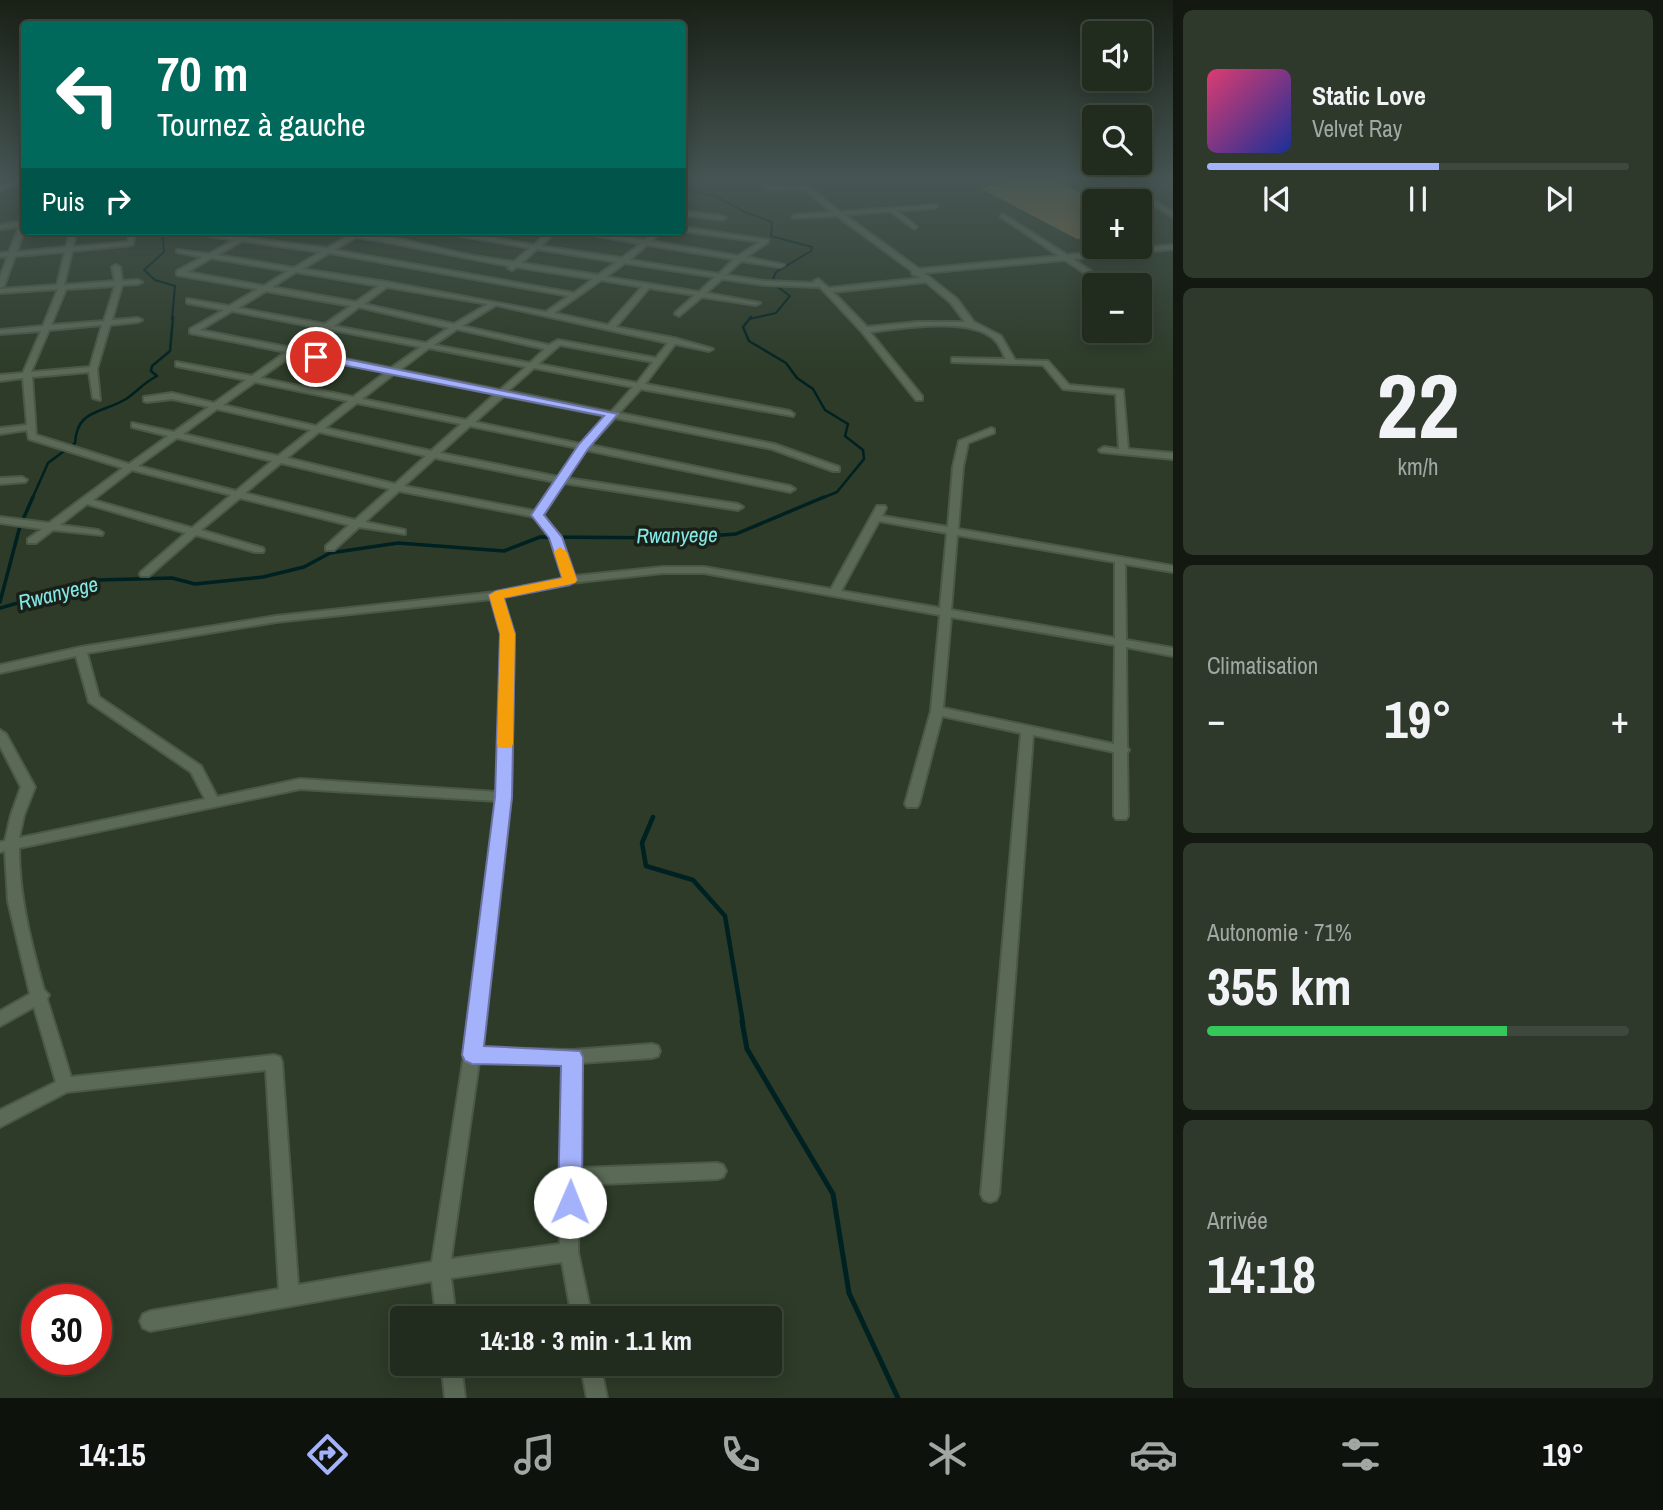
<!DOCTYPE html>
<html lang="fr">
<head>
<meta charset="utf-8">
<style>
	body { margin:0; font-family:"Archivo Narrow",sans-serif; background:#2e382b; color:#f1f3f6; height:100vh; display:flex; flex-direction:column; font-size:26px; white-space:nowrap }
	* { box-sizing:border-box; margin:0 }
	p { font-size:23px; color:#a2a7a4 }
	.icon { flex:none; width:38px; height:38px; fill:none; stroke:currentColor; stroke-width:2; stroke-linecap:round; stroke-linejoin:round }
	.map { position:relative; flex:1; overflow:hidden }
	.panel { display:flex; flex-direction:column; gap:10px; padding:10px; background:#131810; width:490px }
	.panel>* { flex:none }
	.guide { position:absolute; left:21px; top:21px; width:665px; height:214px; border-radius:7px; box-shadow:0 4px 18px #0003,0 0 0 2px #3f483c; background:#00695c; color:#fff; overflow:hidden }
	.controls { position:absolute; left:1082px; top:21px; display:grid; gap:14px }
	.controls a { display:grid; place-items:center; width:70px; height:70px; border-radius:7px; background:#222c1e; box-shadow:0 4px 18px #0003,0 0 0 2px #3f483c; font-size:35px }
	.speed { position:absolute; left:21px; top:1284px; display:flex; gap:14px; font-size:35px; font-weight:700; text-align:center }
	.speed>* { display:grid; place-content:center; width:91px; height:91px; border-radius:50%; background:#222c1e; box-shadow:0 4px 18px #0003,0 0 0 2px #3f483c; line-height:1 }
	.speed .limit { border:10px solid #d22; background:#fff; color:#111 }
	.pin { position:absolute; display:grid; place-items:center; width:60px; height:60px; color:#fff; margin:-30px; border:4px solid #fff; border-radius:50%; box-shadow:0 2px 7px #0007 }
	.me { position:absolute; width:77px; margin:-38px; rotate:1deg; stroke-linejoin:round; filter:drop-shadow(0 0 5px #0008) }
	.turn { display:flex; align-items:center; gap:24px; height:147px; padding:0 21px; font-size:32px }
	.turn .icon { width:91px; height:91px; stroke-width:2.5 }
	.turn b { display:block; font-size:49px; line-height:60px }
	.then { display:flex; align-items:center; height:66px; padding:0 21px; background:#0003; gap:14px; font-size:26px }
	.big { font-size:52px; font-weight:700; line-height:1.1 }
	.panel .tile { flex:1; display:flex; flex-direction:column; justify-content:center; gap:10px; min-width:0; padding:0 24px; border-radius:10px; background:#2e382b }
	.panel .dial { align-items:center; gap:0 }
	.dial b { font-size:91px; line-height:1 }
	.song { display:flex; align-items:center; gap:21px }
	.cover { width:84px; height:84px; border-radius:10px; background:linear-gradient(135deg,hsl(340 70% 55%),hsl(230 70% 35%)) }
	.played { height:7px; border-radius:4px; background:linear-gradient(90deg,#a4b2fc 55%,#3f483c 55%) }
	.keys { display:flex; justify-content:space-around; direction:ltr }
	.heat { display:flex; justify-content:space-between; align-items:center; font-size:38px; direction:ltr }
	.charge { height:10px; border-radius:5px; background:linear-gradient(90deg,#34c759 71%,#3f483c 0) }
	.trip { position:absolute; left:390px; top:1306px; width:392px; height:70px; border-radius:7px; background:#222c1e; box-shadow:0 4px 18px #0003,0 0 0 2px #3f483c; font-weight:700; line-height:70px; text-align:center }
	.tab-bar { display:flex; height:112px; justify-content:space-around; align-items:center; background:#0e120c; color:#a2a7a4 }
	.tab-bar .icon { width:49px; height:49px }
	.tab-bar .active { color:#a4b2fc }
	.tab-bar b { font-size:32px; color:#f1f3f6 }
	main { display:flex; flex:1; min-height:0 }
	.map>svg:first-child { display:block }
	.forest { fill:#836d43 }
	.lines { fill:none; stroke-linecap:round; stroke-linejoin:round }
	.stream-far4 { stroke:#002121; stroke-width:2 }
	.stream-far3 { stroke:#002121; stroke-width:2.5 }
	.stream-far2 { stroke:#002121; stroke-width:3.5 }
	.stream-far1 { stroke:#002121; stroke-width:4.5 }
	.stream { stroke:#002121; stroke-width:5 }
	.street-casing { stroke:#4b5747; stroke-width:4 }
	.secondary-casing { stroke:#4b5747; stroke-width:3 }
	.street { fill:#5b6a56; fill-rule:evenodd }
	.secondary { fill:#768147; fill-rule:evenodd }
	.route { fill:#a4b2fc; stroke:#6b74a4; stroke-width:2 }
	.slow { fill:#f59e0b }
	.labels { text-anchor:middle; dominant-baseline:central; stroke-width:7; stroke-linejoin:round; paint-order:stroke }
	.far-water-label { font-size:21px; font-style:italic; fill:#83e9e6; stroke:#1a2018 }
</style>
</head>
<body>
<main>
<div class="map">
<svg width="1173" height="1398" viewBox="0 0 1173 1398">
	<rect width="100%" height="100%" fill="#2d3b28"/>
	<path class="forest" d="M 1036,178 L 1051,178 L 1095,201 L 1094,237 L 1077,239 L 980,188 Z"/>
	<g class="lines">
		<g class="stream-far4">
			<path d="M 682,188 L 717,197 L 745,212 L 772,222 L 771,236 L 812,247 L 811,251 L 776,272 L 773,279 L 775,285 L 790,296 L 776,313 L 749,319"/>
			<path d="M 162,231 L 164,252 L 144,270 L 155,280 L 175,286 L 172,319"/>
		</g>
		<g class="stream-far3">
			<path d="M 751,317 L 743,327 L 749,341 L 786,363 L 797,378 L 813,389 L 825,410 L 848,424 L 845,436 L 863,450 L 864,459 L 837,492 L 820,499"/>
			<path d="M 32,499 L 48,463 L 75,443 C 77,409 101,414 126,399 C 137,392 143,383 157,376 L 151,371 L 152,366 L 170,351 L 173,317"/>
		</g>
		<g class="stream-far2">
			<path d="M 0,602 L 20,526 L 33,497"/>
			<path d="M 0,608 L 98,580 L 172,578 L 195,584 L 263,577 L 304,567 L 330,553 L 398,543 L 504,551 L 540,537 L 680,538 L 736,534 L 824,497"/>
		</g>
		<path class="stream-far1" d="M 653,817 L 642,843 L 646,866 L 693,880 L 725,916 L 743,1023"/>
		<path class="stream" d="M 742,1021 L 747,1049 L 833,1194 L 849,1293 L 898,1398"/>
		<g class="street-casing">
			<g id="street">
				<path d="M 754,178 L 760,178 L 769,186 L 808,186 L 840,212 L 937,205 L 937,207 L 935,208 L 897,211 L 916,226 L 917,227 L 914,229 L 890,211 L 845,215 L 919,269 L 1059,256 L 1001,217 L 1001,215 L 1003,214 L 1067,255 L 1173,245 L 1173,249 L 1073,259 L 1111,285 L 1103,285 L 1065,260 L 924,273 L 957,299 L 974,322 L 1001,336 L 1015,360 L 1048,361 L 1069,385 L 1123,390 L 1128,449 L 1173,453 L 1173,459 L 1101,452 L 1099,450 L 1104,447 L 1119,449 L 1116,394 L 1063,389 L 1043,365 L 952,362 L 952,358 L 955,358 L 1006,359 C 1003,354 1000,345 995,340 C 971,316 902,328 870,332 L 922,396 L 922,400 L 916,400 L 862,332 L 820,287 L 764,285 L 722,279 L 706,293 L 760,303 L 756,305 L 702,297 L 679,316 L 675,314 L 676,312 L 695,295 L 649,288 L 616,327 L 674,338 L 713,349 L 709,351 L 675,344 L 645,384 L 790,411 L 794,414 L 793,416 L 641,389 L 619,413 L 774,444 L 839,467 L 839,471 L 833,471 L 772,449 L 615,418 L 590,445 L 790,486 L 795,489 L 790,492 L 586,450 L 567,478 L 738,504 L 743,507 L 738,510 L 564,483 L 543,515 L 561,537 L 574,576 L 663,567 L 704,567 L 831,589 L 877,506 L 885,506 L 886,508 L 882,516 L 948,527 L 953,467 L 959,441 L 991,428 L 994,429 L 994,433 L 968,443 L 963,467 L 958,529 L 1173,566 L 1173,572 L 1125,564 L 1126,640 L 1173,648 L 1173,656 L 1126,647 L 1127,747 L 1129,750 L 1127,753 L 1128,816 L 1126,819 L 1116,819 L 1114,816 L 1114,752 L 1033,735 L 999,1194 L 996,1200 L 990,1202 L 984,1200 L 981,1194 L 1021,733 L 942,716 L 919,804 L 917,807 L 907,807 L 905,804 L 931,711 L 940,615 L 704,573 L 663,573 L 570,583 L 502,597 L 514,634 L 511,797 L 481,1048 L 572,1050 L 652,1044 L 658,1046 L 660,1051 L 658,1056 L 652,1058 L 580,1063 L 579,1168 L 717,1163 L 723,1165 L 726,1171 L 723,1177 L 717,1179 L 579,1185 L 578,1252 L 592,1318 L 572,1318 L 562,1262 L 451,1278 L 456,1318 L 436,1318 L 432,1281 L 150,1331 L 143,1328 L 140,1321 L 143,1314 L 150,1311 L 279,1289 L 266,1070 L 67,1092 L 0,1127 L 0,1110 L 56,1082 L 34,1007 L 0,1026 L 0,1011 L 30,994 L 8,901 L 5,851 L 0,852 L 0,842 L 5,841 L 11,815 L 21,787 L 0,746 L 0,730 L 6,734 L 35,787 L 24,815 L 19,838 L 205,799 L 191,772 L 89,702 L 76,656 L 0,673 L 0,665 L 81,647 L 276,616 L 496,592 L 564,578 L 551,538 L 535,517 L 399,491 L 365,522 L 405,530 L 405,534 L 359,527 L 334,550 L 326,550 L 326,546 L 349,525 L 240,498 L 201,530 L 263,548 L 264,550 L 263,552 L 255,552 L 196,535 L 149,576 L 141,576 L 140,574 L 141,572 L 186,533 L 87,504 L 60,525 L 98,530 L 103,533 L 102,535 L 53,530 L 36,543 L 28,543 L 28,539 L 42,529 L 0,523 L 0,517 L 49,523 L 123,468 L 29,439 L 27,430 L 0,434 L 0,428 L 27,425 L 23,378 L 0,381 L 0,375 L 23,373 L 41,331 L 0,334 L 0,330 L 43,326 L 58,289 L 0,293 L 0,289 L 57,285 L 65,252 L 15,256 L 4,286 L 0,288 L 0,277 L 8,256 L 0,257 L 0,253 L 9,252 L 19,227 L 0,229 L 0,225 L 24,221 L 24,230 L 17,252 L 66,247 L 70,231 L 76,231 L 73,247 L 128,242 L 129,231 L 135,231 L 133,245 L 72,251 L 64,285 L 115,281 L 112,267 L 116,265 L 120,267 L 122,281 L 138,280 L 142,282 L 138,284 L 122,285 L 112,320 L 138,318 L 142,320 L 138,322 L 110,325 L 97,369 L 100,400 L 93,398 L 89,372 L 32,377 L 36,435 L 129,464 L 168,436 L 132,427 L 132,423 L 174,432 L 209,407 L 172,399 L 147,402 L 144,401 L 144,397 L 172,393 L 214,403 L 246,380 L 176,366 L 176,362 L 252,376 L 286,352 L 190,333 L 190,329 L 224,310 L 187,303 L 187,299 L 229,306 L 258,289 L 177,275 L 177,271 L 203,257 L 177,252 L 177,250 L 209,254 L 234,240 L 181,231 C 200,231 218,237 237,236 C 245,236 250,231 258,231 L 248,238 L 327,248 L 348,236 L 328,231 C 370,231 414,242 455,252 C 475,257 495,259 514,262 L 530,248 L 432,231 L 448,231 L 534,245 L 549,231 L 556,231 L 541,246 L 622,258 L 640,244 L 573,231 L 588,231 L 644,240 L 655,231 L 662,231 L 651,241 L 738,256 L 760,242 L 682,231 L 682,227 L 768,240 L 768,242 L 746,257 L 784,265 L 780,267 L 741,261 L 726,275 L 764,281 L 815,283 L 814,281 L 818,279 L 829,288 L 921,278 L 912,274 L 912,271 L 837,216 L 793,218 L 793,216 L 795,215 L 832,212 L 804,189 L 767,190 ZM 356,237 C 408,245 458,257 510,266 L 508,268 L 512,270 L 517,267 L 593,279 L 574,293 L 334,250 ZM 242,241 L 321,252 L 294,268 L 217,255 ZM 647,245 L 734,259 L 719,274 L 629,260 ZM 537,249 L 617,262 L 598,275 L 521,263 ZM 329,253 L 330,253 L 569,296 L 546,312 L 387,282 L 302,269 ZM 211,258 L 288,271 L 264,286 L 187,272 ZM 625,263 L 715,277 L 699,292 L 606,277 ZM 296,272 L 379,286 L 356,302 L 272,287 ZM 601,280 L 642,287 L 608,325 L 554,313 ZM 926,282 L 951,303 L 965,322 L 917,322 L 867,327 L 833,292 ZM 115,286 L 104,321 L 51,325 L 66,289 ZM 387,287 L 488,304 L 454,324 L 364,304 ZM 266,291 L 351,306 L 325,324 L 238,308 ZM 496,305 L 668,343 L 656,358 L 558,340 L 549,345 L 462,326 ZM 359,307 L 449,328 L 426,343 L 334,326 ZM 232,311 L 320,328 L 292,348 L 200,330 ZM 102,325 L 90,367 L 31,372 L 49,330 ZM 328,329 L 421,347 L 391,368 L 300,350 ZM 457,329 L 545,349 L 530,363 L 434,345 ZM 560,345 L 653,362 L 637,383 L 538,364 ZM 429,348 L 526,367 L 500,390 L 400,370 ZM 294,354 L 386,372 L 353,397 L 260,378 ZM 534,368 L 633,387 L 611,412 L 508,391 ZM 394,374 L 495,394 L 466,420 L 362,399 ZM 255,382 L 348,401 L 316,426 L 223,405 ZM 504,396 L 606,416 L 581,444 L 475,422 ZM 357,403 L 461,424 L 431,451 L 325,428 ZM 217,409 L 311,430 L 278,456 L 183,434 ZM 470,426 L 578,448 L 559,477 L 440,453 ZM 319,432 L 426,456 L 395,484 L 287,458 ZM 177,438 L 272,461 L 236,491 L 138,466 ZM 435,458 L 555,482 L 535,511 L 404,486 ZM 281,463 L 390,489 L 355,520 L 245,493 ZM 132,470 L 231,495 L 192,528 L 93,500 ZM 879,521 L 947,533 L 940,608 L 841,591 ZM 957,535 L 1115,562 L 1115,638 L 951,610 ZM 492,599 L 502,634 L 497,792 L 300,779 L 217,797 L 201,766 L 99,697 L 87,653 L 276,622 ZM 951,617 L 1115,645 L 1114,744 L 943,708 ZM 300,789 L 497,801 L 464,1055 L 432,1262 L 298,1285 L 282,1062 L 280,1057 L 274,1055 L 71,1077 L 47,999 L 49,995 L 44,990 C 31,943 19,897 19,848 ZM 479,1062 L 564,1064 L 560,1244 L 451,1259 Z"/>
				<path d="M 1110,178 L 1116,178 L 1173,212 L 1173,217 Z"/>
				<path d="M 682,211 L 723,216 L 726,218 L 723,220 L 682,215 Z"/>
				<path d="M 22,477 L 27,480 L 25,482 L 0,484 L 0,478 Z"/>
				<path d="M 441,1363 L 461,1363 L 465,1398 L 445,1398 Z"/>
				<path d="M 580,1363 L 600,1363 L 607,1398 L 587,1398 Z"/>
			</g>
		</g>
		<g class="secondary-casing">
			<path id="secondary" d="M 20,178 L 24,178 L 24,182 L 0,191 L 0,185 Z"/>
		</g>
		<use href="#street" class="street"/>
		<use href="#secondary" class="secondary"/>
	</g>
	<linearGradient id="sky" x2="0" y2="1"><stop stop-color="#192016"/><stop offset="0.48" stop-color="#465553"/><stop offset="1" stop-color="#465553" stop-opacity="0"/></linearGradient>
	<rect width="1173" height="373" fill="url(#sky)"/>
	<path class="route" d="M 316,353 L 618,414 L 588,449 L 544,515 L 562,537 L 577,580 L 570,585 L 504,598 L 515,634 L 512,797 L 484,1046 L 580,1051 L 583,1057 L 582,1202 L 579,1210 L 570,1213 L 562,1210 L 558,1202 L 561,1066 L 472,1064 L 465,1061 L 462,1055 L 495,797 L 500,634 L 489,595 L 496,591 L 562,578 L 549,538 L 531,515 L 579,444 L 604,416 L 312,359 L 312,354 Z"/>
	<path class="slow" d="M 560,547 L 567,552 L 577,580 L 575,583 L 504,598 L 515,634 L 513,744 L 511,748 L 499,748 L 497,744 L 500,634 L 489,595 L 496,591 L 562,578 L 554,552 Z"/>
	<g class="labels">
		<g class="far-water-label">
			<text transform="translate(677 535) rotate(-1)">Rwanyege</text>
			<text transform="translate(58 593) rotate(-14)">Rwanyege</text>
		</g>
	</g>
</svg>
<div class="controls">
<a><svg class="icon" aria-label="sound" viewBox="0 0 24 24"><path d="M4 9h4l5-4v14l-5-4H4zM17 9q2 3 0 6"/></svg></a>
<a><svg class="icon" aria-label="search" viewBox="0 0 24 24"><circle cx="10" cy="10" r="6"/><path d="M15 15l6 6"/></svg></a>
<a>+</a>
<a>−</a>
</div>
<div class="speed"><div class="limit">30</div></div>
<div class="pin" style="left:316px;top:357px;background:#d93025"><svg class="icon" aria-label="arrive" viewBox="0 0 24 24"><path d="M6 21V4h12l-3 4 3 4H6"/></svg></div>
<svg class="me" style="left:570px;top:1202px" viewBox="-20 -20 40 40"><circle r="19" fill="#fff"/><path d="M0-13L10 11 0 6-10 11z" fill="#a4b2fc"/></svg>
<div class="trip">14:18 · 3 min · 1.1 km</div>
<div class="guide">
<div class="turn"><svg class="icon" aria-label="left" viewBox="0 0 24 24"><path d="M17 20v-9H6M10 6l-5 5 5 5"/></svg><div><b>70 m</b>Tournez à gauche</div></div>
<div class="then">Puis<svg class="icon" aria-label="right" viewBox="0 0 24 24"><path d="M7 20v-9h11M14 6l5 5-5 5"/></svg></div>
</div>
</div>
<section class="panel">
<div class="tile">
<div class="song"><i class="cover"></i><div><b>Static Love</b><p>Velvet Ray</p></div></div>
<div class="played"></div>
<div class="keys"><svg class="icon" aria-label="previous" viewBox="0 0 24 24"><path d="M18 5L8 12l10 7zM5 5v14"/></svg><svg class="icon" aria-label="pause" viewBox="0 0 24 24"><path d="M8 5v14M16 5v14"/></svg><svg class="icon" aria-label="next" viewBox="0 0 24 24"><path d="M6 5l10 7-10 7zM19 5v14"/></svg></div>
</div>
<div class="tile dial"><b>22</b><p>km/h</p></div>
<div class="tile"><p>Climatisation</p>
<div class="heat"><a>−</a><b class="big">19°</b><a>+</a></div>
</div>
<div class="tile"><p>Autonomie · 71%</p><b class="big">355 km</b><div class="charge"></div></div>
<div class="tile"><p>Arrivée</p><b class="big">14:18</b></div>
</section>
</main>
<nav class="tab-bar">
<b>14:15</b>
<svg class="icon active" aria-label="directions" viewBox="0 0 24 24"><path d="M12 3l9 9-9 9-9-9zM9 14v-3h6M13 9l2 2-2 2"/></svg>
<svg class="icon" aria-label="music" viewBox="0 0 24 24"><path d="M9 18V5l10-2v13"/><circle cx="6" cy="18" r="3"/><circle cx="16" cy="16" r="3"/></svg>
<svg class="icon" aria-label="phone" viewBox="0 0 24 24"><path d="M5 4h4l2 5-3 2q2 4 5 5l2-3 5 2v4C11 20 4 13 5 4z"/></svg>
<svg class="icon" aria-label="climate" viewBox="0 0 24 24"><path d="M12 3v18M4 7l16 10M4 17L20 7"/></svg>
<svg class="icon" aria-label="car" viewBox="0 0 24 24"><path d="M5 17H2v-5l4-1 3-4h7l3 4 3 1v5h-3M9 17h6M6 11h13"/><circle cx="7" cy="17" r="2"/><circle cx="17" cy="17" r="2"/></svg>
<svg class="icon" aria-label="filters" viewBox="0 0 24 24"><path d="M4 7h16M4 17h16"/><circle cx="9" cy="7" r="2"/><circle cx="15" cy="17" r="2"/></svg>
<b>19°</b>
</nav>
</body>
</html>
